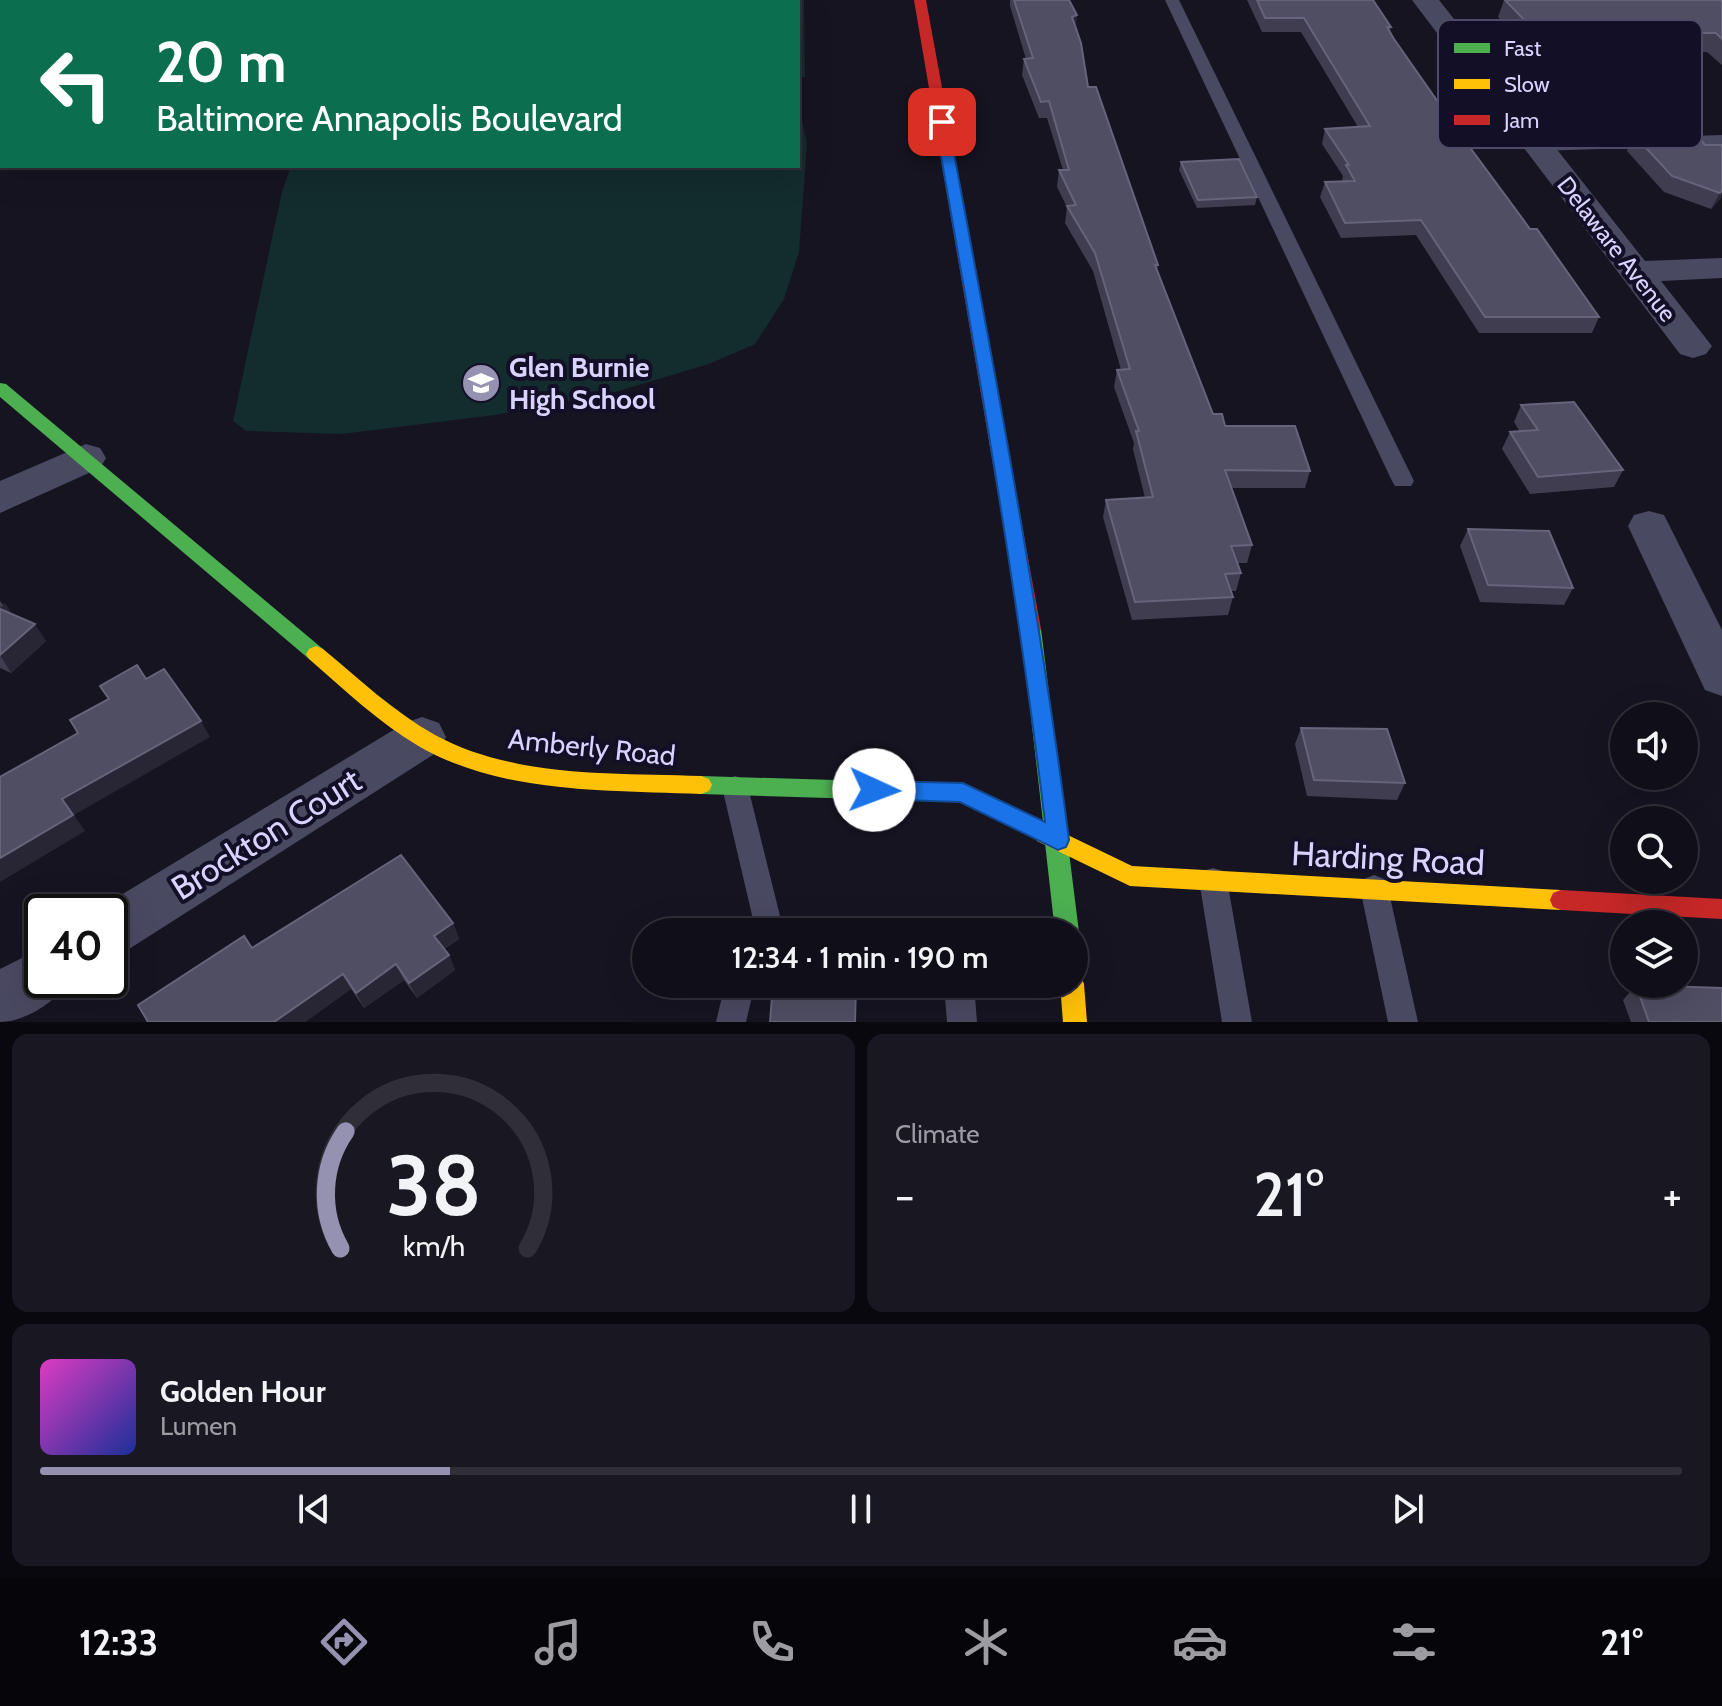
<!DOCTYPE html>
<html lang="en">
<head>
<meta charset="utf-8">
<style>
	body { margin:0; font-family:Cabin,sans-serif; background:#191822; color:#f1f3f6; height:100vh; display:flex; flex-direction:column; font-size:30px; white-space:nowrap }
	* { box-sizing:border-box; margin:0 }
	p { font-size:26px; color:#9c9ca2 }
	.icon { flex:none; width:44px; height:44px; fill:none; stroke:currentColor; stroke-width:2; stroke-linecap:round; stroke-linejoin:round }
	.map { position:relative; height:1022px; overflow:hidden }
	.details { display:flex; flex-direction:column; gap:12px; padding:12px; background:#09080e; flex:1 }
	.details>* { flex:none }
	.guide { position:absolute; left:0px; top:0px; width:800px; height:168px; box-shadow:0 8px 32px #0002,0 0 0 2px #302f38; background:#0b6e4f; color:#fff; overflow:hidden }
	.buttons { position:absolute; left:1610px; top:702px; display:grid; gap:16px }
	.buttons a { display:grid; place-items:center; width:88px; height:88px; border-radius:50%; background:#100f19; box-shadow:0 8px 32px #0002,0 0 0 2px #302f38; font-size:40px }
	.speed { position:absolute; left:24px; top:894px; display:flex; gap:16px; font-size:40px; font-weight:700; text-align:center }
	.speed>* { display:grid; place-content:center; width:104px; height:104px; border-radius:50%; background:#100f19; box-shadow:0 8px 32px #0002,0 0 0 2px #302f38; line-height:1 }
	.speed .limit { border:4px solid #111; border-radius:12px; background:#fff; color:#111 }
	.pin { position:absolute; display:grid; place-items:center; width:68px; height:68px; color:#fff; margin:-34px; border-radius:16px; box-shadow:0 4px 12px #0006 }
	.me { position:absolute; width:88px; margin:-44px; rotate:92deg; stroke-linejoin:round; filter:drop-shadow(0 0 6px #0008) }
	.turn { display:flex; align-items:center; gap:28px; height:168px; padding:0 24px; font-size:36px }
	.turn .icon { width:104px; height:104px; stroke-width:2.5 }
	.turn b { display:block; font-size:56px; line-height:68px }
	.big { font-size:60px; font-weight:600; line-height:1.1 }
	.details .widget { flex:1; display:flex; flex-direction:column; justify-content:center; gap:12px; min-width:0; padding:0 28px; border-radius:16px; background:#191822 }
	.details .dial { align-items:center; gap:0 }
	.dial svg { height:208px; overflow:visible; fill:none; stroke:#302f38; stroke-width:7; stroke-linecap:round; text-anchor:middle }
	.dial text { fill:#f1f3f6; stroke:none }
	.song { display:flex; align-items:center; gap:24px }
	.cover { width:96px; height:96px; border-radius:12px; background:linear-gradient(135deg,hsl(310 70% 55%),hsl(230 70% 35%)) }
	.played { height:8px; border-radius:4px; background:linear-gradient(90deg,#9591b1 25%,#302f38 25%) }
	.keys { display:flex; justify-content:space-around; direction:ltr }
	.heat { display:flex; justify-content:space-between; align-items:center; font-size:44px; direction:ltr }
	.details .tiles { flex:1; display:grid; gap:12px; grid-template-columns:1fr 1fr }
	.widget:last-child { grid-column:span 2 }
	.trip { position:absolute; left:632px; top:918px; width:456px; height:80px; border-radius:40px; background:#100f19; box-shadow:0 8px 32px #0002,0 0 0 2px #302f38; font-weight:600; line-height:80px; text-align:center }
	.tabs { display:flex; height:128px; justify-content:space-around; align-items:center; background:#06060a; color:#9c9ca2 }
	.tabs .icon { width:56px; height:56px }
	.tabs .selected { color:#9591b1 }
	.tabs b { font-size:36px; color:#f1f3f6 }
	.map>svg:first-child { display:block }
	.green { fill:#132c2d }
	.lines { fill:none; stroke-linecap:round; stroke-linejoin:round }
	.lane { fill:#4a4962; fill-rule:evenodd }
	.street { fill:#4a4962; fill-rule:evenodd }
	.fast { fill:#4caf50; fill-rule:evenodd }
	.slow { fill:#ffc107; fill-rule:evenodd }
	.jam { fill:#c62828; fill-rule:evenodd }
	.wall { fill:#403d50 }
	.shaded-wall { fill:#282635 }
	.building { fill:#504e63; stroke:#66637b; stroke-width:2 }
	.route { fill:#1a73e8; stroke:#114b97; stroke-width:2 }
	.labels { text-anchor:middle; dominant-baseline:central; stroke-width:8; stroke-linejoin:round; paint-order:stroke }
	.far-street-label { font-size:24px; fill:#d9d4ff; stroke:#130f26 }
	.poi-label { font-size:28px; font-weight:bold; fill:#d9d4ff; stroke:#130f26; text-anchor:start }
	.street-label { font-size:28px; fill:#d9d4ff; stroke:#130f26 }
	.near-street-label { font-size:34px; fill:#d9d4ff; stroke:#130f26 }
	.key { fill:#130f26; stroke:#4e4a67; stroke-width:2 }
	.key-label { font-size:22px; fill:#d9d4ff }
</style>
</head>
<body>
<div class="map">
<svg width="1722" height="1022" viewBox="0 0 1722 1022">
	<rect width="100%" height="100%" fill="#161421"/>
	<g class="green">
		<path d="M 504,0 L 804,0 L 805,77 L 798,77 L 798,2 Z"/>
		<path d="M 798,101 L 807,144 L 799,252 L 784,299 L 755,344 L 709,364 L 615,392 L 495,415 L 342,434 L 246,431 L 233,421 L 282,192 L 291,166 L 798,166 Z"/>
	</g>
	<g class="lines">
		<g class="lane">
			<path d="M 1165,0 L 1179,0 L 1414,481 L 1411,486 L 1395,486 L 1392,481 Z"/>
			<path d="M 1722,135 L 1722,145 L 1538,151 L 1530,146 L 1538,141 Z"/>
			<path d="M 735,776 L 744,779 L 748,787 L 784,932 L 756,932 L 722,787 L 726,779 Z"/>
			<path d="M 1213,868 L 1223,871 L 1227,880 L 1252,1022 L 1222,1022 L 1199,880 L 1203,871 Z"/>
			<path d="M 1374,875 L 1384,879 L 1388,888 L 1418,1022 L 1388,1022 L 1360,888 L 1364,879 Z"/>
			<path d="M 725,984 L 755,984 L 746,1022 L 716,1022 Z"/>
			<path d="M 944,984 L 974,984 L 977,1022 L 947,1022 Z"/>
		</g>
		<g class="street">
			<path d="M 1412,0 L 1439,0 L 1645,261 L 1722,258 L 1722,278 L 1661,281 L 1712,346 L 1706,354 L 1693,358 L 1680,354 Z"/>
			<path d="M 86,444 L 100,448 L 106,458 L 100,468 L 0,513 L 0,481 Z"/>
			<path d="M 1649,511 L 1664,515 L 1722,630 L 1722,696 L 1705,690 L 1628,526 L 1634,515 Z"/>
			<path d="M 422,717 L 439,723 L 446,737 L 439,751 L 129,949 L 110,956 L 110,912 L 93,912 L 405,723 Z"/>
			<path d="M 42,948 L 42,980 L 67,980 C 58,1002 24,1022 0,1022 L 0,969 Z"/>
		</g>
		<g class="fast">
			<path d="M 0,383 L 6,384 L 323,649 L 326,654 L 323,659 L 316,662 L 309,659 L 0,397 Z"/>
			<path d="M 1031,622 L 1038,624 L 1041,629 L 1079,932 L 1075,940 L 1074,932 L 1055,932 L 1045,843 L 961,802 L 701,794 L 693,791 L 690,785 L 693,779 L 701,776 L 963,784 L 1043,822 L 1021,629 L 1024,624 Z"/>
		</g>
		<g class="slow">
			<path d="M 316,646 L 323,649 C 359,679 394,712 435,735 C 514,778 614,773 701,776 L 709,779 L 712,785 L 709,791 L 701,794 C 608,790 503,794 420,747 C 379,723 345,690 309,659 L 306,654 L 309,649 Z"/>
			<path d="M 1045,824 L 1132,866 L 1561,890 L 1569,893 L 1572,900 L 1569,907 L 1561,910 L 1130,886 L 1037,841 L 1034,834 L 1037,827 Z"/>
			<path d="M 1074,973 L 1081,976 L 1084,984 L 1087,1022 L 1063,1022 L 1060,984 L 1074,984 Z"/>
		</g>
		<g class="jam">
			<path d="M 914,0 L 926,0 L 1041,629 L 1038,634 L 1024,634 L 1021,629 Z"/>
			<path d="M 1561,890 L 1722,899 L 1722,919 L 1561,910 L 1553,907 L 1550,900 L 1553,893 Z"/>
		</g>
	</g>
	<g class="wall">
		<path d="M 1010,0 L 1069,0 L 1088,87 L 1158,265 L 1157,270 L 1213,414 L 1225,426 L 1310,471 L 1305,488 L 1231,488 L 1252,545 L 1247,563 L 1237,563 L 1241,573 L 1236,591 L 1231,591 L 1233,597 L 1228,615 L 1132,620 L 1103,517 L 1106,500 L 1145,498 L 1133,449 L 1134,443 L 1114,387 L 1117,370 L 1121,370 L 1093,271 L 1065,223 L 1067,207 L 1057,187 L 1059,170 L 1063,170 L 1047,118 L 1039,118 L 1022,75 L 1024,59 L 1026,59 L 1010,6 Z"/>
		<path d="M 1247,0 L 1373,0 L 1391,27 L 1390,31 L 1394,39 L 1466,142 L 1530,229 L 1599,317 L 1592,333 L 1479,333 L 1416,235 L 1341,238 L 1320,197 L 1325,182 L 1342,181 L 1343,176 L 1322,144 L 1325,129 L 1358,127 L 1301,32 L 1262,32 Z"/>
		<path d="M 1504,0 L 1722,0 L 1722,65 L 1707,52 L 1626,51 L 1683,115 L 1674,134 L 1613,136 L 1554,72 L 1550,72 L 1498,17 Z"/>
		<path d="M 1695,133 L 1722,197 L 1711,209 L 1664,192 L 1627,151 L 1634,135 Z"/>
		<path d="M 1181,162 L 1257,197 L 1255,205 L 1197,208 L 1179,170 Z"/>
		<path d="M 1521,405 L 1623,470 L 1614,487 L 1530,494 L 1502,449 L 1510,432 L 1520,432 L 1514,422 Z"/>
		<path d="M 1468,529 L 1573,588 L 1564,605 L 1480,602 L 1460,546 Z"/>
		<path d="M 0,601 L 12,615 L 46,641 L 11,673 L 0,668 Z"/>
		<path d="M 1301,728 L 1405,783 L 1397,800 L 1307,796 L 1295,744 Z"/>
		<path d="M 453,923 L 459,939 L 444,949 L 449,955 L 455,970 L 417,998 L 404,980 L 364,1008 L 351,989 L 305,1022 L 148,1022 L 252,948 Z"/>
		<path d="M 1636,985 L 1722,1022 L 1631,1022 L 1623,1000 Z"/>
	</g>
	<g class="shaded-wall">
		<path d="M 1077,15 L 1076,31 L 1072,17 Z"/>
		<path d="M 1722,190 L 1722,197 L 1711,209 L 1720,193 Z"/>
		<path d="M 5,603 L 16,620 L 0,611 L 0,608 Z"/>
		<path d="M 35,624 L 46,641 L 11,673 L 0,655 Z"/>
		<path d="M 201,721 L 210,737 L 74,815 L 85,831 L 0,882 L 0,858 L 62,799 Z"/>
		<path d="M 453,923 L 459,939 L 440,951 L 434,936 Z"/>
		<path d="M 449,955 L 455,970 L 417,998 L 409,983 Z"/>
		<path d="M 396,964 L 404,980 L 364,1008 L 356,993 Z"/>
		<path d="M 343,974 L 351,989 L 305,1022 L 274,1022 Z"/>
	</g>
	<g class="building">
		<path d="M 209,0 L 310,0 L 315,2 L 213,2 Z"/>
		<path d="M 1014,0 L 1069,0 L 1077,15 L 1072,17 L 1081,43 L 1088,87 L 1096,87 L 1158,265 L 1155,265 L 1213,414 L 1222,414 L 1225,426 L 1295,426 L 1310,471 L 1225,470 L 1252,545 L 1231,546 L 1241,573 L 1225,574 L 1233,597 L 1135,602 L 1106,500 L 1153,497 L 1136,431 L 1139,431 L 1117,370 L 1130,369 L 1095,253 L 1067,206 L 1076,205 L 1059,170 L 1069,170 L 1049,101 L 1041,102 L 1024,59 L 1033,58 Z"/>
		<path d="M 1257,0 L 1373,0 L 1391,27 L 1387,27 L 1394,39 L 1466,142 L 1530,229 L 1537,229 L 1599,317 L 1485,317 L 1421,220 L 1345,223 L 1325,182 L 1355,181 L 1346,165 L 1349,165 L 1325,129 L 1370,126 L 1304,18 L 1265,18 Z"/>
		<path d="M 1505,0 L 1722,0 L 1722,39 L 1716,33 L 1610,33 L 1683,115 L 1621,117 L 1561,54 L 1557,54 Z"/>
		<path d="M 1695,133 L 1705,145 L 1722,145 L 1722,190 L 1720,193 L 1672,176 L 1634,135 Z"/>
		<path d="M 1239,159 L 1257,197 L 1198,200 L 1181,162 Z"/>
		<path d="M 1574,402 L 1623,470 L 1538,477 L 1510,432 L 1538,430 L 1521,405 Z"/>
		<path d="M 1468,529 L 1549,531 L 1573,588 L 1488,585 Z"/>
		<path d="M 0,609 L 35,624 L 0,655 Z"/>
		<path d="M 137,665 L 146,679 L 164,669 L 201,721 L 62,799 L 73,815 L 0,858 L 0,777 L 78,733 L 70,720 L 109,699 L 100,686 Z"/>
		<path d="M 1301,728 L 1387,729 L 1405,783 L 1314,780 Z"/>
		<path d="M 401,855 L 453,923 L 434,936 L 449,955 L 409,983 L 396,964 L 356,993 L 343,974 L 274,1022 L 148,1022 L 138,1005 L 244,936 L 252,948 Z"/>
		<path d="M 773,984 L 856,984 L 855,1022 L 770,1022 Z"/>
		<path d="M 1636,985 L 1722,988 L 1722,1022 L 1649,1022 Z"/>
	</g>
	<path class="route" d="M 942,118 L 948,122 C 993,361 1038,599 1069,840 L 1066,847 L 1058,850 L 960,802 L 874,799 L 866,797 L 863,790 L 866,784 L 874,781 L 963,783 L 1045,822 C 1017,587 976,355 935,122 Z"/>
	<defs>
		<g id="school-disc" transform="scale(2)"><circle r="9.5" fill="#9591b1" stroke="#130f26"/><path d="M0-5L7-2L0 1L-7-2ZM-4 1L0 2.5L4 1V4Q0 6-4 4Z" fill="#fff"/></g>
	</defs>
	<g fill-rule="evenodd">
		<use href="#school-disc" x="481" y="383"/>
	</g>
	<g class="labels">
		<g class="far-street-label">
			<text transform="translate(1617 249) rotate(52)">Delaware Avenue</text>
		</g>
		<g class="poi-label">
			<text x="509" y="367">Glen Burnie<tspan x="509" dy="32">High School</tspan></text>
		</g>
		<g class="street-label">
			<text transform="translate(592 747) rotate(6)">Amberly Road</text>
		</g>
		<g class="near-street-label">
			<text transform="translate(266 834) rotate(-32)">Brockton Court</text>
			<text transform="translate(1388 858) rotate(3)">Harding Road</text>
		</g>
	</g>
	<rect x="1438" y="20" width="264" height="128" rx="12" class="key"/>
	<rect x="1454" y="43" width="36" height="10" fill="#4caf50"/>
	<rect x="1454" y="79" width="36" height="10" fill="#ffc107"/>
	<rect x="1454" y="115" width="36" height="10" fill="#c62828"/>
	<g class="key-label">
		<text x="1504" y="56">Fast</text>
		<text x="1504" y="92">Slow</text>
		<text x="1504" y="128">Jam</text>
	</g>
</svg>
<div class="buttons">
<a><svg class="icon" aria-label="sound" viewBox="0 0 24 24"><path d="M4 9h4l5-4v14l-5-4H4zM17 9q2 3 0 6"/></svg></a>
<a><svg class="icon" aria-label="search" viewBox="0 0 24 24"><circle cx="10" cy="10" r="6"/><path d="M15 15l6 6"/></svg></a>
<a><svg class="icon" aria-label="layers" viewBox="0 0 24 24"><path d="M12 4l9 5-9 5-9-5zM3 14l9 5 9-5"/></svg></a>
</div>
<div class="speed"><div class="limit">40</div></div>
<div class="pin" style="left:942px;top:122px;background:#d93025"><svg class="icon" aria-label="arrive" viewBox="0 0 24 24"><path d="M6 21V4h12l-3 4 3 4H6"/></svg></div>
<svg class="me" style="left:874px;top:790px" viewBox="-20 -20 40 40"><circle r="19" fill="#fff"/><path d="M0-13L10 11 0 6-10 11z" fill="#1a73e8"/></svg>
<div class="trip">12:34 · 1 min · 190 m</div>
<div class="guide">
<div class="turn"><svg class="icon" aria-label="left" viewBox="0 0 24 24"><path d="M17 20v-9H6M10 6l-5 5 5 5"/></svg><div><b>20 m</b>Baltimore Annapolis Boulevard</div></div>
</div>
</div>
<section class="details">
<div class="tiles">
<div class="widget dial"><svg viewBox="0 0 100 80">
<path d="M14 69A42 42 0 1 1 86 69"/>
<path d="M14 69A42 42 0 0 1 16 24" stroke="#9591b1"/>
<text x="50" y="56" font-size="32" font-weight="700">38</text>
<text x="50" y="72" font-size="11">km/h</text>
</svg></div>
<div class="widget"><p>Climate</p>
<div class="heat"><a>−</a><b class="big">21°</b><a>+</a></div>
</div>
<div class="widget">
<div class="song"><i class="cover"></i><div><b>Golden Hour</b><p>Lumen</p></div></div>
<div class="played"></div>
<div class="keys"><svg class="icon" aria-label="previous" viewBox="0 0 24 24"><path d="M18 5L8 12l10 7zM5 5v14"/></svg><svg class="icon" aria-label="pause" viewBox="0 0 24 24"><path d="M8 5v14M16 5v14"/></svg><svg class="icon" aria-label="next" viewBox="0 0 24 24"><path d="M6 5l10 7-10 7zM19 5v14"/></svg></div>
</div>
</div>
</section>
<nav class="tabs">
<b>12:33</b>
<svg class="icon selected" aria-label="directions" viewBox="0 0 24 24"><path d="M12 3l9 9-9 9-9-9zM9 14v-3h6M13 9l2 2-2 2"/></svg>
<svg class="icon" aria-label="music" viewBox="0 0 24 24"><path d="M9 18V5l10-2v13"/><circle cx="6" cy="18" r="3"/><circle cx="16" cy="16" r="3"/></svg>
<svg class="icon" aria-label="phone" viewBox="0 0 24 24"><path d="M5 4h4l2 5-3 2q2 4 5 5l2-3 5 2v4C11 20 4 13 5 4z"/></svg>
<svg class="icon" aria-label="climate" viewBox="0 0 24 24"><path d="M12 3v18M4 7l16 10M4 17L20 7"/></svg>
<svg class="icon" aria-label="car" viewBox="0 0 24 24"><path d="M5 17H2v-5l4-1 3-4h7l3 4 3 1v5h-3M9 17h6M6 11h13"/><circle cx="7" cy="17" r="2"/><circle cx="17" cy="17" r="2"/></svg>
<svg class="icon" aria-label="filters" viewBox="0 0 24 24"><path d="M4 7h16M4 17h16"/><circle cx="9" cy="7" r="2"/><circle cx="15" cy="17" r="2"/></svg>
<b>21°</b>
</nav>
</body>
</html>
